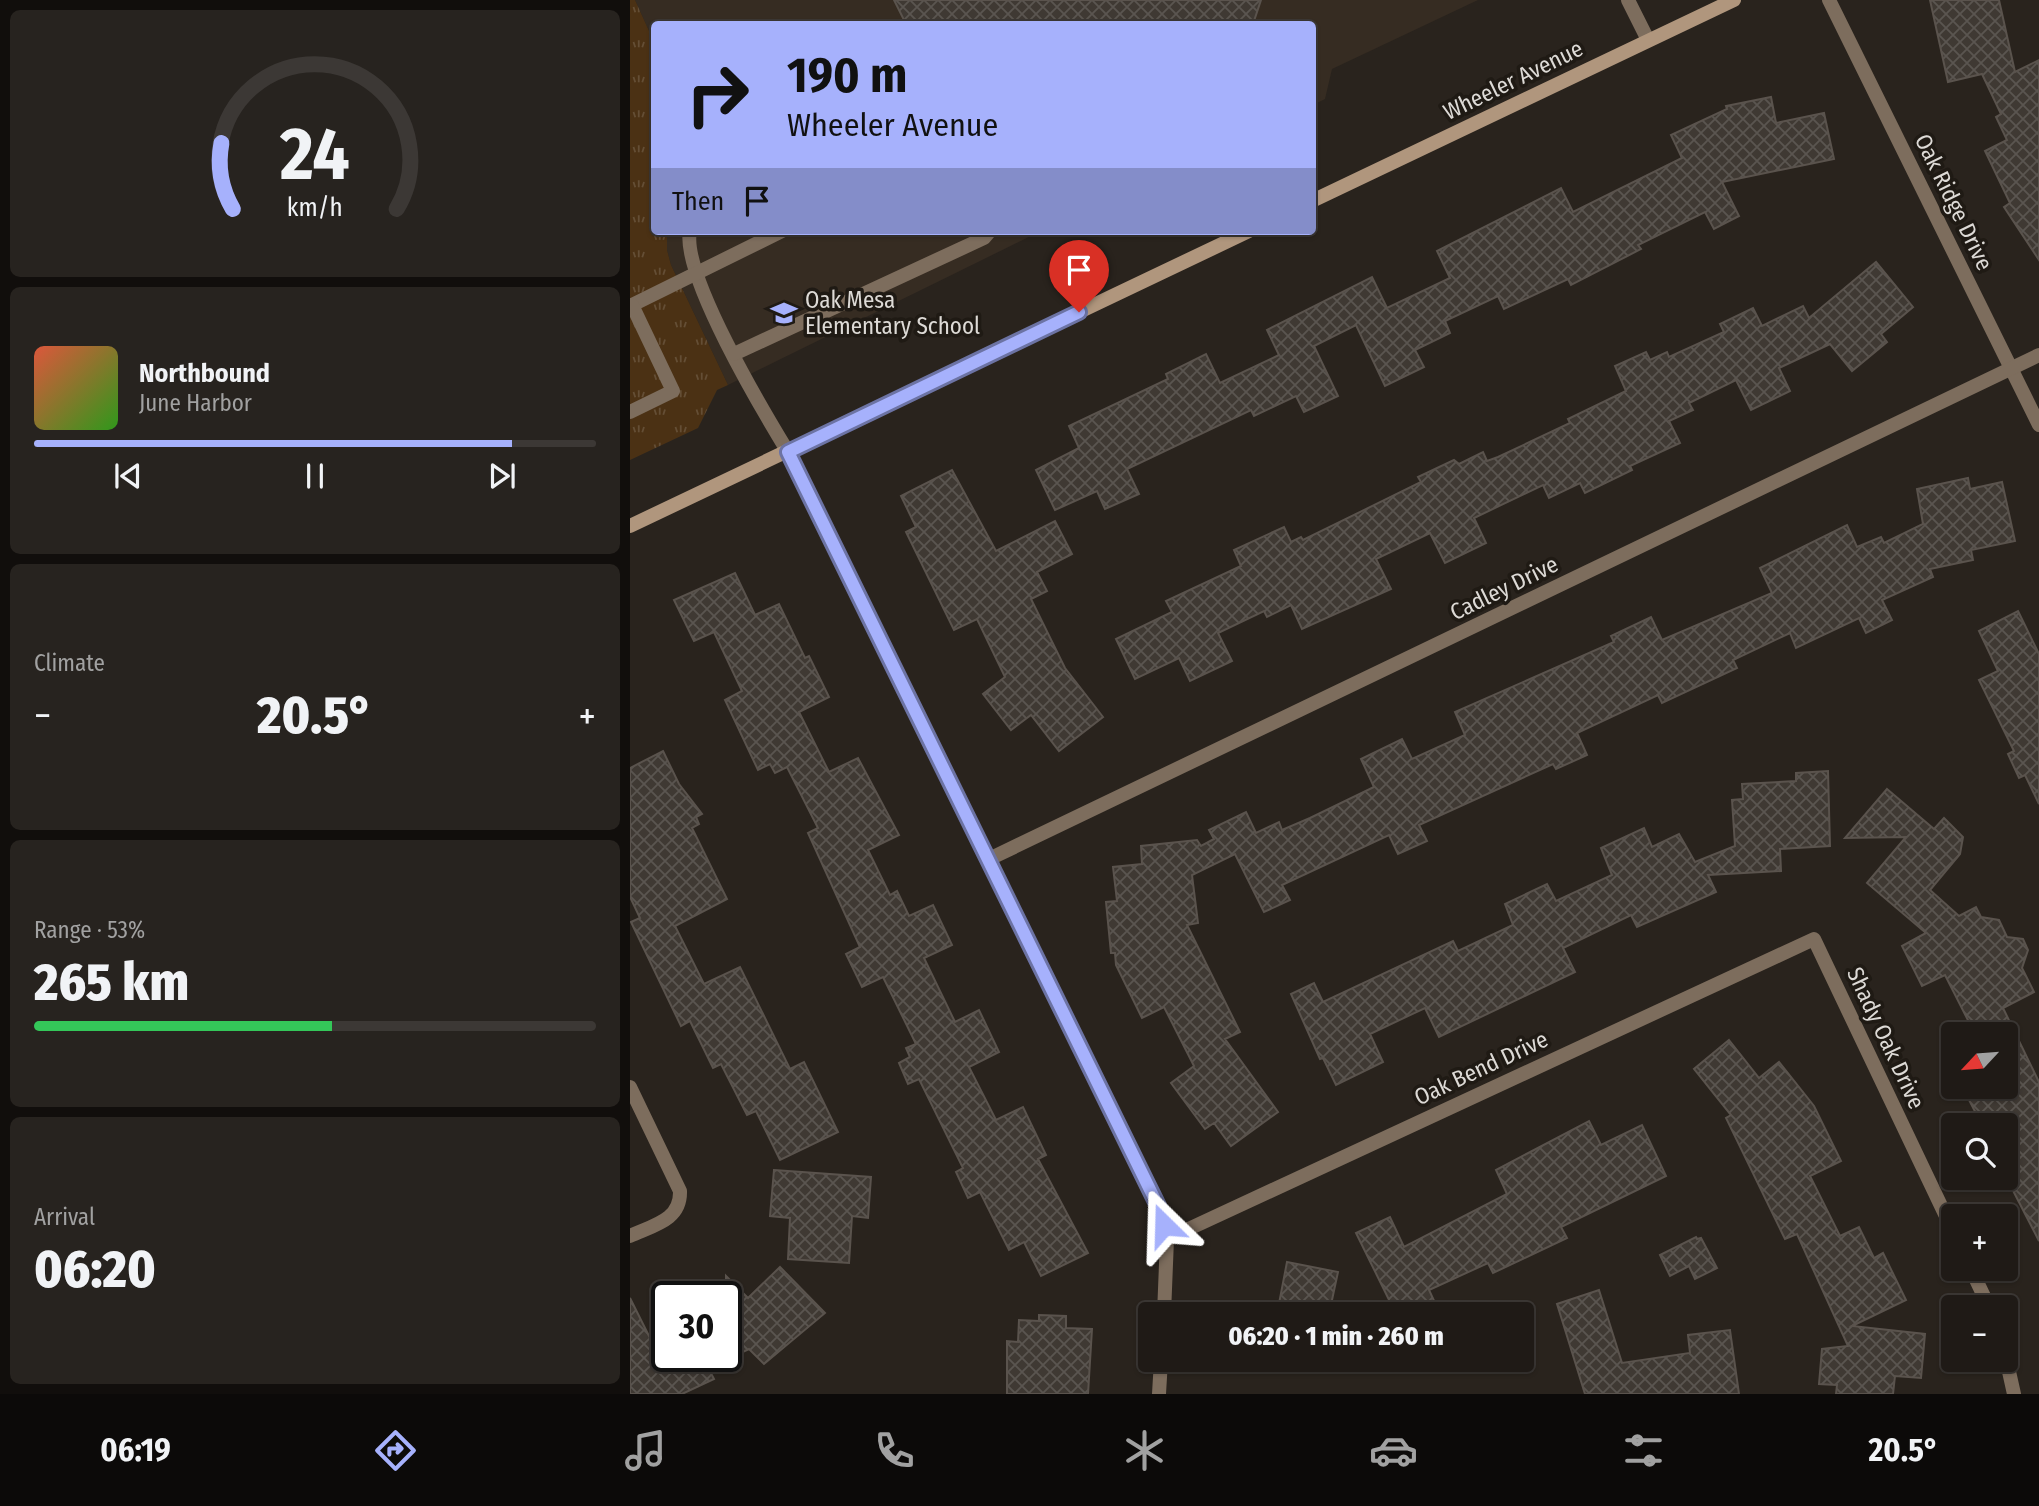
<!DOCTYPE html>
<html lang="en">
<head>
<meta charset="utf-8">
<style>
	body { margin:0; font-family:"Fira Sans Condensed",sans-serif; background:#27231f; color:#f1f3f6; height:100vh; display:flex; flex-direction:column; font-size:26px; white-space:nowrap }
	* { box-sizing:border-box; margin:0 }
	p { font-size:23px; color:#a1a1a1 }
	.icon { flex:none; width:38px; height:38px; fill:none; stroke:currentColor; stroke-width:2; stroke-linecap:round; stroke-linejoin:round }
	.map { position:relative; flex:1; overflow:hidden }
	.panel { display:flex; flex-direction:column; gap:10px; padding:10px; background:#110e0c; width:630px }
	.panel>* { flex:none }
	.top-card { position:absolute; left:21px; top:21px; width:665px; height:214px; border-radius:7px; box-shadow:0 2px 5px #0004,0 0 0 2px #3c3835; background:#a6b1fc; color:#111; overflow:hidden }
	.needle { width:46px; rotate:244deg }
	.controls { position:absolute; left:1311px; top:1022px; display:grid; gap:14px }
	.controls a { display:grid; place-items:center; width:77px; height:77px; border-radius:7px; background:#1f1a16; box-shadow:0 2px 5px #0004,0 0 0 2px #3c3835; font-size:35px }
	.speed { position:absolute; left:21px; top:1281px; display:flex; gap:14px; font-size:35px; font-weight:700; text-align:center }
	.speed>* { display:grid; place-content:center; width:91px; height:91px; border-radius:50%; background:#1f1a16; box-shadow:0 2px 5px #0004,0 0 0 2px #3c3835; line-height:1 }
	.speed .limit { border:4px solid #111; border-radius:10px; background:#fff; color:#111 }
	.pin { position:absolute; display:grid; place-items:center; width:60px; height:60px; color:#fff; margin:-72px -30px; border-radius:50% 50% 50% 0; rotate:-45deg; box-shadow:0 0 7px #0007 }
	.pin .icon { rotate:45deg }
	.me { position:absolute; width:77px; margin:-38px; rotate:338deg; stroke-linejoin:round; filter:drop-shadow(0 0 5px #0008) }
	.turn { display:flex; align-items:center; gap:24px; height:147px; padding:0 21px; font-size:32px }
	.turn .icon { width:91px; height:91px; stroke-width:2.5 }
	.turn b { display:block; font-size:49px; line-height:60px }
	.then { display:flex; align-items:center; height:66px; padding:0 21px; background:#0003; gap:14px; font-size:26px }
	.big { font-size:52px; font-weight:800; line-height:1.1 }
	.panel .card { flex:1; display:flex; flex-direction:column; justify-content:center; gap:10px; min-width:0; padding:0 24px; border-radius:10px; background:#27231f }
	.panel .dial { align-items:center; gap:0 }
	.dial svg { height:182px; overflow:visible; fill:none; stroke:#3c3835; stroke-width:7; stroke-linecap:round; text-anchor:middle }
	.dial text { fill:#f1f3f6; stroke:none }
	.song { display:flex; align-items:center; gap:21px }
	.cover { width:84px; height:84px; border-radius:10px; background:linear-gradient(135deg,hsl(10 70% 55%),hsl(110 70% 35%)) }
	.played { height:7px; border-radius:4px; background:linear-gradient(90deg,#a6b1fc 85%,#3c3835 85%) }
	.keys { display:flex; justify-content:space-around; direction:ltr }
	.heat { display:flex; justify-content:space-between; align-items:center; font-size:38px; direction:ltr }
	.charge { height:10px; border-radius:5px; background:linear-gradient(90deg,#34c759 53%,#3c3835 0) }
	.trip { position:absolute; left:508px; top:1302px; width:396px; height:70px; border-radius:7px; background:#1f1a16; box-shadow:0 2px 5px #0004,0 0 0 2px #3c3835; font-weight:800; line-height:70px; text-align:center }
	.tab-bar { display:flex; height:112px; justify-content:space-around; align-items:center; background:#0c0a09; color:#a1a1a1 }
	.tab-bar .icon { width:49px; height:49px }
	.tab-bar .current { color:#a6b1fc }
	.tab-bar b { font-size:32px; color:#f1f3f6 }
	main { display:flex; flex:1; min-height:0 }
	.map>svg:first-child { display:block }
	.built { fill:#362c22 }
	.park { fill:url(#park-tufts) }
	.building { fill:url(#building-cross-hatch); stroke:#5a534d; stroke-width:2 }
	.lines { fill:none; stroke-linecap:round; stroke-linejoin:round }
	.service { stroke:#7d6d5d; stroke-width:14 }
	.minor { stroke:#7d6d5d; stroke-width:14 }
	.secondary { stroke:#b0967d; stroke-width:14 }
	.route-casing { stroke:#6c73a4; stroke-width:18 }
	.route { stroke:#a6b1fc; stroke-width:12 }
	.labels { text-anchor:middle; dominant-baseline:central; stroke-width:7; stroke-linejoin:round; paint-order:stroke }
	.street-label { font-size:23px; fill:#dddad6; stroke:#1f1a14 }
	.poi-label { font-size:23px; fill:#dddad6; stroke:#1f1a14; text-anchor:start }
</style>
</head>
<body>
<main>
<section class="panel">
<div class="card dial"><svg viewBox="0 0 100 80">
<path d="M14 69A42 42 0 1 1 86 69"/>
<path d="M14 69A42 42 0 0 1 9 40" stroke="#a6b1fc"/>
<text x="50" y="56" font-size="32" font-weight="700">24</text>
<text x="50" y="72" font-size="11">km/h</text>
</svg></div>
<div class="card">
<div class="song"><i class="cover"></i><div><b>Northbound</b><p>June Harbor</p></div></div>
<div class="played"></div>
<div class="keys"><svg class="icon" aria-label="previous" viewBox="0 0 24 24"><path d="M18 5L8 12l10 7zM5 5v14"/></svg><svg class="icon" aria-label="pause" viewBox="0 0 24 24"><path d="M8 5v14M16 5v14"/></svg><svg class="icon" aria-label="next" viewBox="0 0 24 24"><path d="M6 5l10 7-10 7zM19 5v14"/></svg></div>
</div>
<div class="card"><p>Climate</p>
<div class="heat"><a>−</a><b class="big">20.5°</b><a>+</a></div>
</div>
<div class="card"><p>Range · 53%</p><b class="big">265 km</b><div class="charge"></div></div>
<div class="card"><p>Arrival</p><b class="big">06:20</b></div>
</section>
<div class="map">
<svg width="1409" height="1394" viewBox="0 0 1409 1394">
	<defs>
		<pattern id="park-tufts" width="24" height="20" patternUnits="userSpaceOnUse" patternTransform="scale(1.75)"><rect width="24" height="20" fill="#4b3114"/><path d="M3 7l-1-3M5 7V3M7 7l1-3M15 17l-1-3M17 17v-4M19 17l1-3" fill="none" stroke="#644e35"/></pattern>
		<pattern id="building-cross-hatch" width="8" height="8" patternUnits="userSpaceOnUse" patternTransform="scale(1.75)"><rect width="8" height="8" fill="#3f3933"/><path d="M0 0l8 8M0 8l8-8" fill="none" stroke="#5a5550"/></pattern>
	</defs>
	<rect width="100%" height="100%" fill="#29231d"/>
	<g class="built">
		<path d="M 5,0 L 848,0 L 702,69 L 695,99 L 683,105 L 682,24 L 24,24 L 24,42 Z"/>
		<path d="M 37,231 L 411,231 L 98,385 L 41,265 L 37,250 Z"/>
	</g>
	<path class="park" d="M 0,0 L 5,0 L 24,42 L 24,231 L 37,231 L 37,250 L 41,265 L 98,385 L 87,390 L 68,428 L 0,460 Z"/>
	<g class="building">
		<path d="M 264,0 L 631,0 L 623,24 L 276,24 Z"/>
		<path d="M 1300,0 L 1369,0 L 1385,72 L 1409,60 L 1409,260 L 1374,207 L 1380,203 L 1355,151 L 1377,140 L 1366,117 L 1371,114 L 1352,74 L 1318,82 Z"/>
		<path d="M 1141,97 L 1146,123 L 1194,113 L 1204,159 L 1092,182 L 1109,216 L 1084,229 L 1075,212 L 1008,245 L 1011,249 L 941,285 L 938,279 L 874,309 L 868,296 L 815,321 L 820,333 L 785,350 L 794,367 L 755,386 L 726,325 L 684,346 L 708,396 L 674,412 L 666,396 L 624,416 L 621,410 L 497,469 L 509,494 L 475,509 L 467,491 L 425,510 L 406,470 L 449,448 L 439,426 L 538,379 L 536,374 L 576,354 L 590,383 L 649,355 L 637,330 L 742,277 L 757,308 L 820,278 L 807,251 L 931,188 L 943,212 L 1052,158 L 1041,135 L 1097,109 L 1096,106 Z"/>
		<path d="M 1246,262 L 1283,307 L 1251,334 L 1257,342 L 1222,371 L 1200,344 L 1149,368 L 1160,391 L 1121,410 L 1106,380 L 1059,403 L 1063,410 L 1039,421 L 1050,443 L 1000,466 L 1002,470 L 955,493 L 950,483 L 919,498 L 913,485 L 844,518 L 856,543 L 815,563 L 800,533 L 746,559 L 761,589 L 672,629 L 661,605 L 637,617 L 634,611 L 588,633 L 602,661 L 560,681 L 549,658 L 505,679 L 486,639 L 542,612 L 536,601 L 611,566 L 604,550 L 654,527 L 661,542 L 671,537 L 673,540 L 791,482 L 788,477 L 824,460 L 829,464 L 853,452 L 857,461 L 868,457 L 940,423 L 938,419 L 996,391 L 985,366 L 1016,352 L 1020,360 L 1037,352 L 1039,357 L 1094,332 L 1090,324 L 1123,308 L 1132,326 L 1173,306 L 1179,318 Z"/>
		<path d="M 322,470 L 366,551 L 425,521 L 442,554 L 407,572 L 417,591 L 401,599 L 435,668 L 473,717 L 429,751 L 401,715 L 381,730 L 353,694 L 375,677 L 347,619 L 324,630 L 276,532 L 286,527 L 271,496 Z"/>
		<path d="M 1338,478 L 1340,489 L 1372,482 L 1385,541 L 1341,550 L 1343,560 L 1300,569 L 1303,577 L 1252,600 L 1262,620 L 1236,633 L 1229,618 L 1166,648 L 1160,633 L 1103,660 L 1107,668 L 1032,703 L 1028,695 L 947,733 L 957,755 L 926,769 L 923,764 L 789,825 L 797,841 L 768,854 L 759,835 L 652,885 L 660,900 L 634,912 L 605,854 L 562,875 L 568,923 L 557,925 L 610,1032 L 595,1039 L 648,1112 L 601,1146 L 584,1123 L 575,1129 L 541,1083 L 564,1066 L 534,1007 L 512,1018 L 486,965 L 485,953 L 481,953 L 476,902 L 487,901 L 483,867 L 512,864 L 511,846 L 567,840 L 571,846 L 584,839 L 579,830 L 616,812 L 626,833 L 649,822 L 652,830 L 680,818 L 744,787 L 731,759 L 772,739 L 782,759 L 835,735 L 825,712 L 984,642 L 981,636 L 1021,617 L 1032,640 L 1142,593 L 1130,568 L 1217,525 L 1227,547 L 1251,537 L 1254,543 L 1293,524 L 1287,489 Z"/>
		<path d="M 105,573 L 125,615 L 149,604 L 175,658 L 179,656 L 199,697 L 169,712 L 199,772 L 228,758 L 269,835 L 238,850 L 260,895 L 267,891 L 279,916 L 303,905 L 322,945 L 294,958 L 325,1022 L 349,1010 L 369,1052 L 339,1067 L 366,1120 L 393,1107 L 416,1155 L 408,1159 L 458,1253 L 411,1276 L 394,1242 L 379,1250 L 350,1192 L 338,1198 L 326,1172 L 333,1168 L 289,1079 L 278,1084 L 269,1063 L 280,1057 L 276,1048 L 286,1044 L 253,977 L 232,987 L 216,954 L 230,947 L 178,833 L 188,828 L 157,767 L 145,773 L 140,764 L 128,770 L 95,700 L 112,691 L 84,632 L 64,641 L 44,600 Z"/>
		<path d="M 1388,611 L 1409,654 L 1409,804 L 1395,775 L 1389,778 L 1378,754 L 1384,751 L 1349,680 L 1368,671 L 1349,631 Z"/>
		<path d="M 33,751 L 49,784 L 72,814 L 66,817 L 69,824 L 62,828 L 97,899 L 45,926 L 74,984 L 110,967 L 160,1069 L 174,1062 L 208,1132 L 150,1160 L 126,1111 L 117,1115 L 91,1064 L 83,1068 L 60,1021 L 51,1026 L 1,922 L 10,918 L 0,897 L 0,768 Z"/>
		<path d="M 1198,771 L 1200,846 L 1150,849 L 1151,871 L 1078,875 L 1086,892 L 1007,927 L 1001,915 L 933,948 L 945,972 L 809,1037 L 795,1008 L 740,1034 L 753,1062 L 706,1085 L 693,1058 L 690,1059 L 661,994 L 684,983 L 693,1002 L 823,941 L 828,951 L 883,925 L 875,904 L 917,884 L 926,901 L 982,875 L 971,848 L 1014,828 L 1022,847 L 1049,834 L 1065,862 L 1105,846 L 1102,800 L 1113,799 L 1112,784 L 1166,781 L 1166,773 Z"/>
		<path d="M 1257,789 L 1304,829 L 1314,818 L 1333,837 L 1330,854 L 1300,890 L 1329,916 L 1346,907 L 1351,917 L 1369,920 L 1377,937 L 1393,939 L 1398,950 L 1392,968 L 1404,992 L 1373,1008 L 1409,1082 L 1409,1241 L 1376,1177 L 1376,1125 L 1352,1125 L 1338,1098 L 1363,1087 L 1376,1087 L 1376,1023 L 1353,1034 L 1345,1034 L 1315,975 L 1292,986 L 1272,946 L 1296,933 L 1237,883 L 1276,837 L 1215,838 Z"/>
		<path d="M 1099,1040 L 1129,1078 L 1149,1062 L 1184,1106 L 1211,1161 L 1180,1176 L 1210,1236 L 1229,1227 L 1244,1258 L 1253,1253 L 1276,1300 L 1222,1326 L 1295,1334 L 1291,1378 L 1265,1376 L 1263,1394 L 1206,1394 L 1207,1385 L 1189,1384 L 1192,1349 L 1218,1346 L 1167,1234 L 1155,1239 L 1096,1118 L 1101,1115 L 1064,1069 Z"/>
		<path d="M 959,1121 L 971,1145 L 1012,1125 L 1036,1176 L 931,1227 L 937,1238 L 863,1273 L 858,1263 L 799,1290 L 807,1307 L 793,1314 L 766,1314 L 726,1233 L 760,1217 L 774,1247 L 877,1194 L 866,1170 Z"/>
		<path d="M 144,1170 L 241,1177 L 238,1218 L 222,1216 L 219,1263 L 158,1259 L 160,1218 L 140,1216 Z"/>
		<path d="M 1066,1237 L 1067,1239 L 1071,1238 L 1087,1268 L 1065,1279 L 1059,1266 L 1040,1276 L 1030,1255 Z"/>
		<path d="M 657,1262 L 708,1272 L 699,1314 L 647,1314 Z"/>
		<path d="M 150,1267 L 195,1313 L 134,1364 L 119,1349 L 96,1360 L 96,1276 L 118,1298 Z"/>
		<path d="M 969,1290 L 992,1363 L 1060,1353 L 1058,1335 L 1100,1330 L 1109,1394 L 955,1394 L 927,1304 Z"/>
		<path d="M 0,1298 L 29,1356 L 72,1356 L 84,1379 L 52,1394 L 0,1394 Z"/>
		<path d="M 409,1315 L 436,1316 L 436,1328 L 462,1329 L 458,1394 L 377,1394 L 377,1341 L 388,1342 L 389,1320 L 409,1321 Z"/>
	</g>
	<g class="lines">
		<g class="service">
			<path d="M 998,0 L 1018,40"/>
			<path d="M 60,231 C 51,274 133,411 158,452"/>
			<path d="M 0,306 L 152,231"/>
			<path d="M 104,354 L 354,238 L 360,231"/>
			<path d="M 0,412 L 43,391 L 2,305"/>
		</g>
		<g class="minor">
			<path d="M 1199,0 L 1409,425"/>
			<path d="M 158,452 L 530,1211 L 537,1239 L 534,1314"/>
			<path d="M 357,860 L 1409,355"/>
			<path d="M 0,1087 L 50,1191 C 51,1220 24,1225 0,1236"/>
			<path d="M 537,1239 L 1184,939 L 1323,1231"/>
			<path d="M 1341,1269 L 1359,1307"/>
			<path d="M 1376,1358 L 1384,1394"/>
			<path d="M 529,1394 L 531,1360"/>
		</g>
		<g class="secondary">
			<path d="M 682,201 L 1104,0"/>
			<path d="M 0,526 L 619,231"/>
		</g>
	</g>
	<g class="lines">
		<g class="route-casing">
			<path id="route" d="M 449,312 L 158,452 L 530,1210 L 534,1225"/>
		</g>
		<use href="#route" class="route"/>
	</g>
	<defs>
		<g id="school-bare" transform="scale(2.1)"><path d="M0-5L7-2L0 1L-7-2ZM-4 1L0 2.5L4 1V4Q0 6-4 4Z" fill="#a6b1fc" stroke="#1f1a14" stroke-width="2.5" paint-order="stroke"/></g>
	</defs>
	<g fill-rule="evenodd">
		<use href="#school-bare" x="154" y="313"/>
	</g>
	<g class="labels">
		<g class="street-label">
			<text transform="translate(883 80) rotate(-26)">Wheeler Avenue</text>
			<text transform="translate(1324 202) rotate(64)">Oak Ridge Drive</text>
			<text transform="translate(874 588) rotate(-26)">Cadley Drive</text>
			<text transform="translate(1256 1038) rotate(65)">Shady Oak Drive</text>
			<text transform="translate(851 1068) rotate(-25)">Oak Bend Drive</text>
		</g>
		<g class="poi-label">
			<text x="175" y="300">Oak Mesa<tspan x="175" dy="26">Elementary School</tspan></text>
		</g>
	</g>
</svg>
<div class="controls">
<a><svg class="needle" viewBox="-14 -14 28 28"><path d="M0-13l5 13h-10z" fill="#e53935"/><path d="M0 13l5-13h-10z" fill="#a1a1a1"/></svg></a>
<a><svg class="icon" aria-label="search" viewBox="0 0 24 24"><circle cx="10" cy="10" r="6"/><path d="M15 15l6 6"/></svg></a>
<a>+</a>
<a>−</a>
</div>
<div class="speed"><div class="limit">30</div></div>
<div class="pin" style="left:449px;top:312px;background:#d93025"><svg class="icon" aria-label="arrive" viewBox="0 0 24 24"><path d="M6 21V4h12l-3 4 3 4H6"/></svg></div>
<svg class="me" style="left:534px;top:1225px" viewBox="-20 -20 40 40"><path d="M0-17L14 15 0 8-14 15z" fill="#a6b1fc" stroke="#fff" stroke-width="4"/></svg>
<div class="trip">06:20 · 1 min · 260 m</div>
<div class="top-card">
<div class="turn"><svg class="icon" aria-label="right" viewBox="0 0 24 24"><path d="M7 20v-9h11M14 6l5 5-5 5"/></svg><div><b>190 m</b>Wheeler Avenue</div></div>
<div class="then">Then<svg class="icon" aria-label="arrive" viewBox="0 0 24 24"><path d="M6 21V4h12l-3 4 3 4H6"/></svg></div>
</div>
</div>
</main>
<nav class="tab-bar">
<b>06:19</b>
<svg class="icon current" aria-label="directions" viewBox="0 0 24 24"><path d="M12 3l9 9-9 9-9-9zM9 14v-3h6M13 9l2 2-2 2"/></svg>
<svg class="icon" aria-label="music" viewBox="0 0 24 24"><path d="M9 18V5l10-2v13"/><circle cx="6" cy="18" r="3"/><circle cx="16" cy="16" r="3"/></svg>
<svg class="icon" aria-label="phone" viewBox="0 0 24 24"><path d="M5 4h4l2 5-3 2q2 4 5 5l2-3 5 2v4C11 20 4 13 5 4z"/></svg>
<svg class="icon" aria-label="climate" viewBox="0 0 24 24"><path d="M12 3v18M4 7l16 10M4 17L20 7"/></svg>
<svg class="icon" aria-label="car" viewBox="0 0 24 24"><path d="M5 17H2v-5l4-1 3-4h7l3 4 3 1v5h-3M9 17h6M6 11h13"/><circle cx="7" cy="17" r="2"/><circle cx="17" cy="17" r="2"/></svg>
<svg class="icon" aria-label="filters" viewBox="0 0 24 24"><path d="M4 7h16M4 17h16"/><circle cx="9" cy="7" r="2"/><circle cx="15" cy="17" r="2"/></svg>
<b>20.5°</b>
</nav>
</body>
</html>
